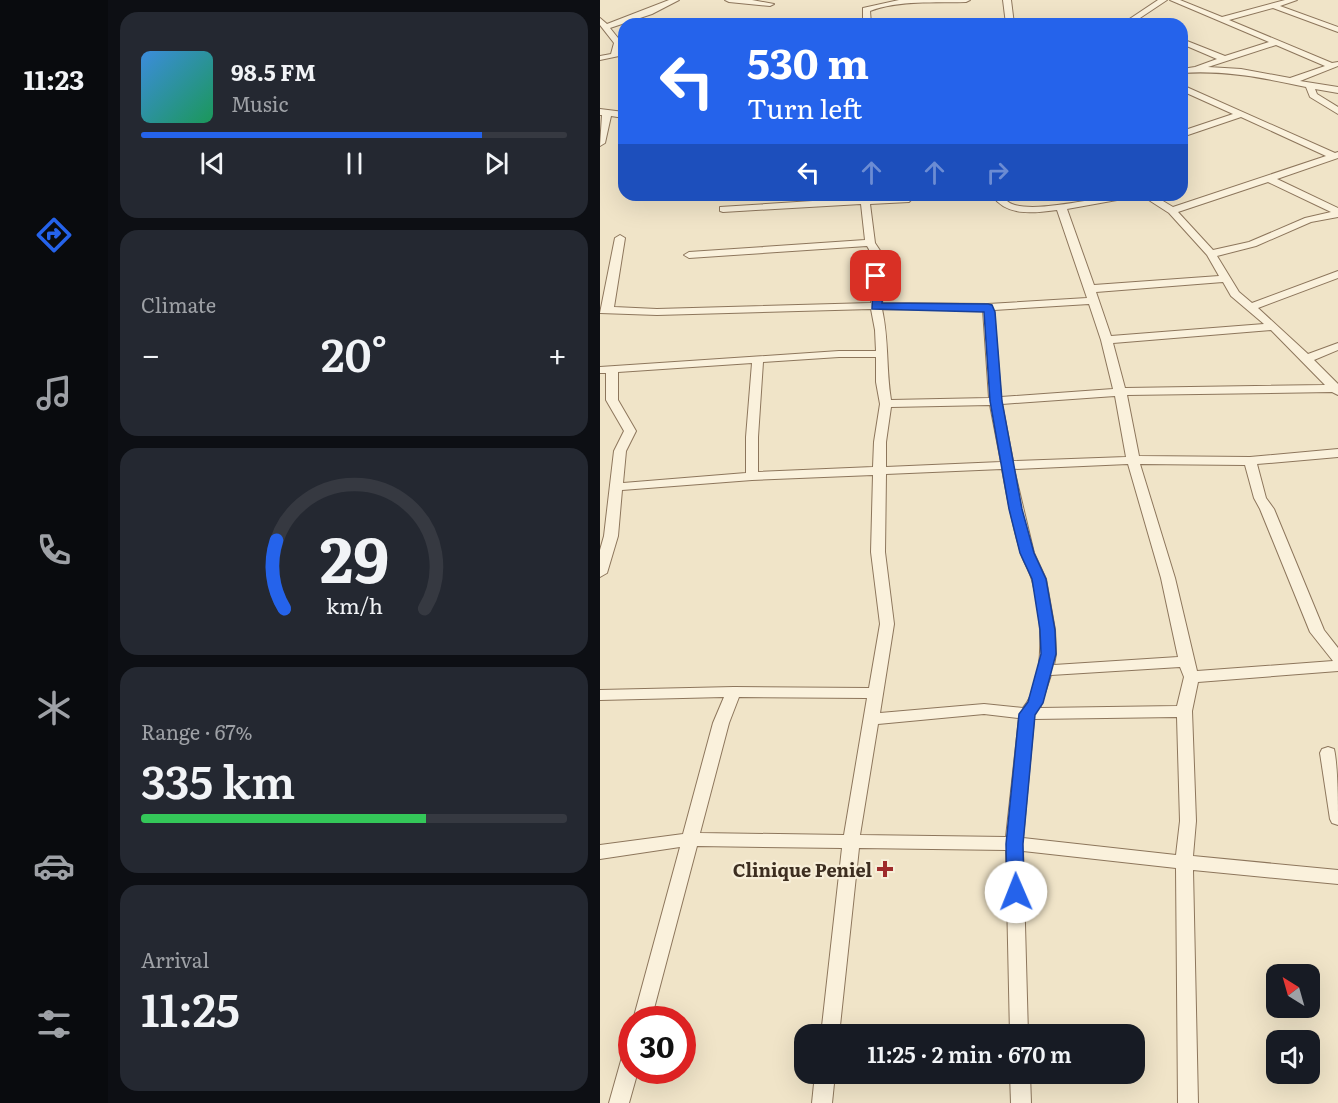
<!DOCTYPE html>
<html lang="en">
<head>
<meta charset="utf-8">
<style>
	body { margin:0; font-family:Literata,serif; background:#242831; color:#f1f3f6; height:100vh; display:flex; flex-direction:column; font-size:22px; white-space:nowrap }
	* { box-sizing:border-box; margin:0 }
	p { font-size:20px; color:#9ea1a6 }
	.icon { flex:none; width:33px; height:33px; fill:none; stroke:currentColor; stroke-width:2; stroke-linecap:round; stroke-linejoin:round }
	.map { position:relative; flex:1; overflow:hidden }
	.panel { display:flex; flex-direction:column; gap:12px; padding:12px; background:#0d0f14; width:492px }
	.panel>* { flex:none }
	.hud { position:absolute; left:18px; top:18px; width:570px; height:183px; border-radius:18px; box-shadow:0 6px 24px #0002; background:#2563eb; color:#fff; overflow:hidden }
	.needle { width:39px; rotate:323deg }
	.controls { position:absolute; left:666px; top:964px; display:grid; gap:12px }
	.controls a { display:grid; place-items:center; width:54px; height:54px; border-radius:12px; background:#171b24; box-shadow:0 6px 24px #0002; font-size:30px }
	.speed { position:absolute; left:18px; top:1006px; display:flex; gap:12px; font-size:30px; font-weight:700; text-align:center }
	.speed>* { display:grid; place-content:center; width:78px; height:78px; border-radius:50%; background:#171b24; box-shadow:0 6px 24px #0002; line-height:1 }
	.speed .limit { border:9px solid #d22; background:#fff; color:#111 }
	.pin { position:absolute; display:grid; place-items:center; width:51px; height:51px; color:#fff; margin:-26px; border-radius:12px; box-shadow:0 3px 9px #0006 }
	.me { position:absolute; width:66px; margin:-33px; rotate:359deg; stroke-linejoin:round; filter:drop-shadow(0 0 4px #0008) }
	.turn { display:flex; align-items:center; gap:21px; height:126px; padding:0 30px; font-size:27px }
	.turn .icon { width:78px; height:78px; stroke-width:2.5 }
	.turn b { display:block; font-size:42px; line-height:51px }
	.lanes { display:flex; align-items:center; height:57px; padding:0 30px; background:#0003; justify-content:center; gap:30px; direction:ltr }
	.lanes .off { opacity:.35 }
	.big { font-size:45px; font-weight:600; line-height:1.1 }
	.panel .widget { flex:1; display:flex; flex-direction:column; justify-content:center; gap:9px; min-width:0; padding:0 21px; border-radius:18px; background:#242831 }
	.panel .dial { align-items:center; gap:0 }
	.dial svg { height:156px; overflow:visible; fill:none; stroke:#363941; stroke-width:7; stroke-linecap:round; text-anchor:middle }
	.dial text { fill:#f1f3f6; stroke:none }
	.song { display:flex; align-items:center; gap:18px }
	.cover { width:72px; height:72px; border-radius:9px; background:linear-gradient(135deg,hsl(210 70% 55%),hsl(150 70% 35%)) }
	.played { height:6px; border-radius:3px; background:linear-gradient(90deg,#2563eb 80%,#363941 80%) }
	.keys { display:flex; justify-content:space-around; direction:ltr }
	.heat { display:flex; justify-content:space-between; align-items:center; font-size:33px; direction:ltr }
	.charge { height:9px; border-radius:4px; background:linear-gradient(90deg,#34c759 67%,#363941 0) }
	.trip { position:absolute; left:194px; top:1024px; width:351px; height:60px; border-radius:18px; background:#171b24; box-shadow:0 6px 24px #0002; font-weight:600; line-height:60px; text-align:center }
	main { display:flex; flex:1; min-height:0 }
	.menu { display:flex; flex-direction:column; width:108px; justify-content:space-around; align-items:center; background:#090b0e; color:#9ea1a6 }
	.menu .icon { width:42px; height:42px }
	.menu .selected { color:#2563eb }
	.menu b { font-size:27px; color:#f1f3f6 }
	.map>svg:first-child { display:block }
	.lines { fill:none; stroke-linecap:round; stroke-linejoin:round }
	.street-casing { stroke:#8d765c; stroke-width:2 }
	.street { fill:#faf1dc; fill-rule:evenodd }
	.route { fill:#2563eb; stroke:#184099; stroke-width:1.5 }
	.poi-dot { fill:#9e2a2b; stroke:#f7eed8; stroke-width:2 }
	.labels { text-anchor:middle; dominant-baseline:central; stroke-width:4.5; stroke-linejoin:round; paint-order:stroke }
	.near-poi-label { font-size:18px; font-weight:bold; fill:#3d2e20; stroke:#f7eed8; text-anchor:end }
</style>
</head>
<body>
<main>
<nav class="menu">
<b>11:23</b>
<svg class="icon selected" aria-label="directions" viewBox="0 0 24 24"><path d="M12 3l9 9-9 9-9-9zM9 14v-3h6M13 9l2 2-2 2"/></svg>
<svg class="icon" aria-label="music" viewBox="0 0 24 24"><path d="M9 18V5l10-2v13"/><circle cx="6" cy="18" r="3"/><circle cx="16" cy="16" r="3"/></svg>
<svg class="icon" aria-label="phone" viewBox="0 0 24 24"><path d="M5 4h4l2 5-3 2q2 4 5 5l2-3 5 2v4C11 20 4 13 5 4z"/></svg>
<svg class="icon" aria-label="climate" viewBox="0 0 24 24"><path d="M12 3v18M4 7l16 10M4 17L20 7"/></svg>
<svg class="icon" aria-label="car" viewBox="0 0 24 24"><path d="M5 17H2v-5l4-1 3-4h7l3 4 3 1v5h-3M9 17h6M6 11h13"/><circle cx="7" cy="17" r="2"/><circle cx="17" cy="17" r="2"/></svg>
<svg class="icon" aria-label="filters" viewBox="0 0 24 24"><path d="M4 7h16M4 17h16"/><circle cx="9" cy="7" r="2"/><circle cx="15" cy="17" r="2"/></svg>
</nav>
<section class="panel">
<div class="widget">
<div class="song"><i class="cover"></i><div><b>98.5 FM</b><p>Music</p></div></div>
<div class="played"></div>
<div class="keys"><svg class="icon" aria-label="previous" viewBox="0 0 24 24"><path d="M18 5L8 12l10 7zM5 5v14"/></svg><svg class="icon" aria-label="pause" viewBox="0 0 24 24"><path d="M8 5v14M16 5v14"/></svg><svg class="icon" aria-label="next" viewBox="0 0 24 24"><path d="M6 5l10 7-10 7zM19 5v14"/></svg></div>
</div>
<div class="widget"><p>Climate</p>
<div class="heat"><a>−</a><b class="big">20°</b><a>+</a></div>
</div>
<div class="widget dial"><svg viewBox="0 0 100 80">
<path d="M14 69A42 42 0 1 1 86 69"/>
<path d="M14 69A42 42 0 0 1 10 34" stroke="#2563eb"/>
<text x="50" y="56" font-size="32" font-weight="700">29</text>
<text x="50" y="72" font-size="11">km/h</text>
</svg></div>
<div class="widget"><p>Range · 67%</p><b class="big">335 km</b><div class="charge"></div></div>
<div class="widget"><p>Arrival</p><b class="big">11:25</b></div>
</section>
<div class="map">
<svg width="738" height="1103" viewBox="0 0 738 1103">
	<rect width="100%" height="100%" fill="#f0e4c8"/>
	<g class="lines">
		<g class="street-casing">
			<g id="street">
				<path d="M 69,0 L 79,0 L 52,14 L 10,28 L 22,43 L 19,56 L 0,60 L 0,56 L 11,54 L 14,43 L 0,25 L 0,18 L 7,24 Z"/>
				<path d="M 125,0 L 152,0 L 174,4 L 170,6 L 129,2 Z"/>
				<path d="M 299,0 L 370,0 L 366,2 C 336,3 298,0 270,11 L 271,24 L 263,24 L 263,8 Z"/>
				<path d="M 403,0 L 411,0 L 414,24 L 406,24 Z"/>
				<path d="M 558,0 L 567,0 L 531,24 L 522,24 Z"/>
				<path d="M 570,0 L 580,0 L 622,17 L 685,0 L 697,0 L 680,6 L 738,27 L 738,32 L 673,8 L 629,20 L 732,63 L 738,62 L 738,66 L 700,81 L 738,87 L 738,93 L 715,89 L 717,94 L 738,107 L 738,114 L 710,97 L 706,87 C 664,78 625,70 582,73 L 582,69 L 595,67 L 617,59 L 582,44 L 582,39 L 625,56 L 669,42 ZM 676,45 L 725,66 L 690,78 L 641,69 L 608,67 Z"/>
				<path d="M 582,85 L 735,153 L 738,152 L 738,158 L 677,179 L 738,208 L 738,217 L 711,222 L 656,246 L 617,256 L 639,292 L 652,303 L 738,271 L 738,278 L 658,308 L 708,354 L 738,343 L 738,350 L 714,360 L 738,384 L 738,395 L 732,392 L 527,395 L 539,456 L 650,457 L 738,449 L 738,457 L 657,464 L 666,498 L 674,509 L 724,630 L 738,648 L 738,671 L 598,682 L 592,711 L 596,821 L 593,856 L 738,870 L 738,884 L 593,870 L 598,1103 L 578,1103 L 576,868 L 423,851 L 428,1035 L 410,1035 L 406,850 L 259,848 L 239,1035 L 221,1035 L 242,848 L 97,846 L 51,1020 L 33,1020 L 80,847 L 0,859 L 0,845 L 83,834 L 113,723 L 124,697 L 0,700 L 0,690 L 134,687 L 269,688 L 280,624 L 271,552 L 273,475 L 152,480 L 22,490 L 18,536 L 7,573 L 0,577 L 0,550 L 4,536 L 14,451 L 24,431 L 6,400 L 6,373 L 0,373 L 0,367 L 239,351 L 276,351 L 275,330 L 271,309 L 57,315 L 0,313 L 15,238 L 20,235 L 25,238 L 14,307 L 57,309 L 271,303 C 274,286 277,261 267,246 L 89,258 L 84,255 L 89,252 L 265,240 L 261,204 L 123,212 L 120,211 L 120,207 L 259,198 L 258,195 L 268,195 L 269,198 L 306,197 L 311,200 L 309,202 L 270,204 L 275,243 L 281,252 L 284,287 L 282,303 L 388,304 L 487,298 L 457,210 C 435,213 406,217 392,195 L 402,195 C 405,199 407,202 412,204 C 438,214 501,195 533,195 L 528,198 L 467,209 L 494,285 L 619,276 L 607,255 L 569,213 L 541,195 L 553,195 L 573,207 L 726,156 L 641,117 L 582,137 L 582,131 L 633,114 L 582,91 ZM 668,182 L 731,212 L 705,218 L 649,242 L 613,250 L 578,212 ZM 623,282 L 631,296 L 664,324 L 511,336 L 496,292 ZM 489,304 L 501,340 L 513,389 L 401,397 L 394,310 ZM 282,309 L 383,310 L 389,398 L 291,400 C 286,370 289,340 282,309 ZM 671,330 L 725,385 L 525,388 L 513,343 ZM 239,357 L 276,357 L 276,382 L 280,404 L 274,442 L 273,467 L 158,472 L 158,437 L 163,362 ZM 152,363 L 146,437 L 146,473 L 23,483 L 26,451 L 36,431 L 18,400 L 18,372 ZM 515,396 L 526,457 L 413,461 L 402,404 ZM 390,405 L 401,462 L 286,467 L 286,442 L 291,407 ZM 528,464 L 561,578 L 578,657 L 454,665 L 456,654 L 455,630 L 446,579 L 434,553 L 414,469 ZM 540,464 L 645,465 L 654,498 L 660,509 L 710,632 L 733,661 L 597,671 L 575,578 ZM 402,469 C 407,496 412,524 420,550 C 422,560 429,569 432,580 C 442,614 447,679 423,708 L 384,704 L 280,713 L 294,624 L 285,552 L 286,474 ZM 580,667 L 584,677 L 577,706 L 440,708 L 451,675 ZM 139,697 L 267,698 L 244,835 L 100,833 L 129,723 ZM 384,714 L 419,718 L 406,837 L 260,835 L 278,724 ZM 577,717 L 580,821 L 576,855 L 423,838 L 434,719 Z"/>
				<path d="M 0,109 L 24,112 L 24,118 L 11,116 L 5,143 L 0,146 L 2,115 L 0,115 Z"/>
				<path d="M 728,747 L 734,749 C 738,766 738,805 738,825 L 732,823 L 730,819 L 720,753 L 722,749 Z"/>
				<path d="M 32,1049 L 32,1071 L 38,1071 L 29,1103 L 9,1103 L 22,1057 L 25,1051 Z"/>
				<path d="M 215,1074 L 235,1074 L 232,1103 L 212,1103 Z"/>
				<path d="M 410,1074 L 430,1074 L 431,1103 L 411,1103 Z"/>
			</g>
		</g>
		<use href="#street" class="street"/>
	</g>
	<path class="route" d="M 276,273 L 282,276 L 284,287 L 282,303 L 388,304 L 392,305 L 395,312 L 402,401 L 422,509 L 434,553 L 446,579 L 455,630 L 456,654 L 443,703 L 435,715 L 423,844 L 424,892 L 422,897 L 416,899 L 409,897 L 407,892 L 406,844 L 419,714 L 428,702 L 441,654 L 440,630 L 432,579 L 420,553 L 409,509 L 390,401 L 384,312 L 272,309 L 273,287 L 271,276 Z"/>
	<path class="poi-dot" d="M282 860h6v6h6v6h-6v6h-6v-6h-6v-6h6z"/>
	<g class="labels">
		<g class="near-poi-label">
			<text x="272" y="869">Clinique Peniel</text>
		</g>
	</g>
</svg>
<div class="controls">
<a><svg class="needle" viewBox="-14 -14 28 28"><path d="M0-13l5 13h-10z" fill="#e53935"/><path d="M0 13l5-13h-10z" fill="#9ea1a6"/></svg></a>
<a><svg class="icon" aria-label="sound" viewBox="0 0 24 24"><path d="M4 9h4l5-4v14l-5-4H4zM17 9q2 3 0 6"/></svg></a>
</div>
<div class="speed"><div class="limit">30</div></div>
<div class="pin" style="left:276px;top:276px;background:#d93025"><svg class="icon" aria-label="arrive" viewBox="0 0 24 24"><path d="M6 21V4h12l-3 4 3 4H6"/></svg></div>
<svg class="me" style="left:416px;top:892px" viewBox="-20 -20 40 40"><circle r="19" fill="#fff"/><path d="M0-13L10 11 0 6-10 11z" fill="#2563eb"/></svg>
<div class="trip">11:25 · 2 min · 670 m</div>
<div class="hud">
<div class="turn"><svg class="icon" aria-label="left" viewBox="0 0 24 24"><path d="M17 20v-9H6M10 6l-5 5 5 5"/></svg><div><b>530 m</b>Turn left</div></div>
<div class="lanes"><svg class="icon" aria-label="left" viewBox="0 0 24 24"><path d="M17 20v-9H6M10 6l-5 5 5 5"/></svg><svg class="icon off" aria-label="ahead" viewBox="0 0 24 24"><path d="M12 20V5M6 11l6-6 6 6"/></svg><svg class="icon off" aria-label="ahead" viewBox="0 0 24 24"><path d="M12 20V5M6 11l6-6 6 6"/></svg><svg class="icon off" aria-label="right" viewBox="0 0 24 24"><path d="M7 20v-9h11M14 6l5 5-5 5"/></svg></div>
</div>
</div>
</main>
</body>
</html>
